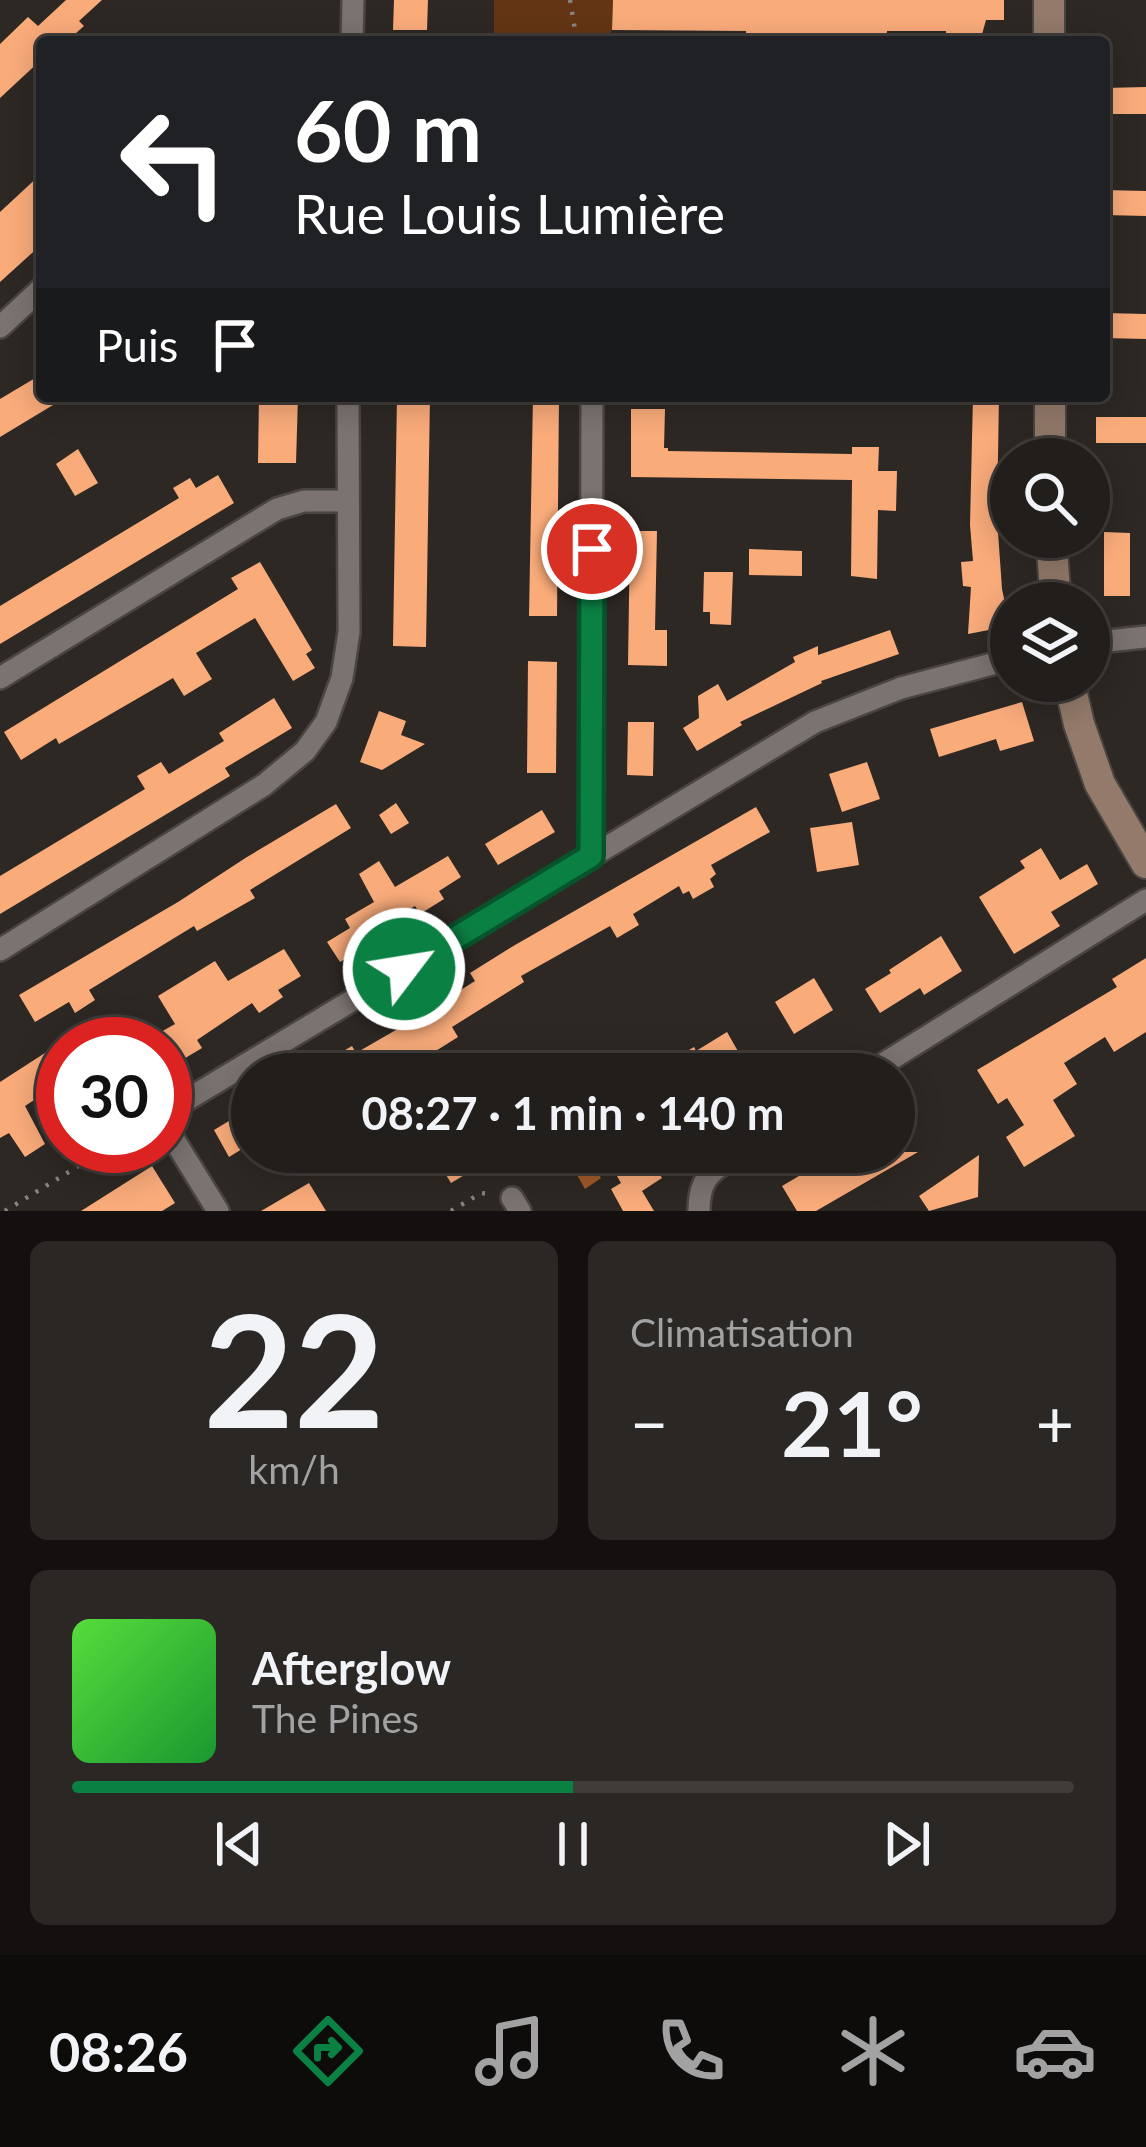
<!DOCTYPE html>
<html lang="fr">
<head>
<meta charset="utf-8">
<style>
	body { margin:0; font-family:Lato,sans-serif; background:#2a2724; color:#f1f3f6; height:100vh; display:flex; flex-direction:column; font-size:45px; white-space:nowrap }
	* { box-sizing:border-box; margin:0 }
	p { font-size:39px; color:#a2a2a3 }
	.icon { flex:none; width:66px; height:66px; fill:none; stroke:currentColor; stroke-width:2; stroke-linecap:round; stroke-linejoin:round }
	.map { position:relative; height:1211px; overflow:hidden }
	.drawer { display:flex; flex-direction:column; gap:30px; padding:30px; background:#13100f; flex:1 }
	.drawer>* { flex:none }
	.hud { position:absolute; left:36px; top:36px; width:1074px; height:366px; border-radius:12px; box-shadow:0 6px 30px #0003,0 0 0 3px #3f3c3a; background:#202124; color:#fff; overflow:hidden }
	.controls { position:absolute; left:990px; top:438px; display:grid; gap:24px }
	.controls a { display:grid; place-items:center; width:120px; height:120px; border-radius:50%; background:#221e1b; box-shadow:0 6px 30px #0003,0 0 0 3px #3f3c3a; font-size:60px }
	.speed { position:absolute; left:36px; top:1017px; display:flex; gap:24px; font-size:60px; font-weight:700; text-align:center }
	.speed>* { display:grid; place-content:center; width:156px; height:156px; border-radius:50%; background:#221e1b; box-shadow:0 6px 30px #0003,0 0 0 3px #3f3c3a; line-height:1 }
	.speed .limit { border:18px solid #d22; background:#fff; color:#111 }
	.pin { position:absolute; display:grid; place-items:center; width:102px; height:102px; color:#fff; margin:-51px; border:6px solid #fff; border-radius:50%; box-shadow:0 3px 12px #0007 }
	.me { position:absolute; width:132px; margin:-66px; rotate:59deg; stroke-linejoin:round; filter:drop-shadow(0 0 9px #0008) }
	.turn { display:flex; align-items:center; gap:42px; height:252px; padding:0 60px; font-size:54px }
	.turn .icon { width:156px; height:156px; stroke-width:2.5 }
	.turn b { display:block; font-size:84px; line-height:102px }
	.then { display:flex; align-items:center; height:114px; padding:0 60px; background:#0003; gap:24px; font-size:45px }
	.big { font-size:90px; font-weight:700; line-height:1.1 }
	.drawer .tile { flex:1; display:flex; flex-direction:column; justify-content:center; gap:18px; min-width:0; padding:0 42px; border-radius:18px; background:#2a2724 }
	.drawer .dial { align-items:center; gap:0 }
	.dial b { font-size:156px; line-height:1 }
	.song { display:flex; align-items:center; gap:36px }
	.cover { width:144px; height:144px; border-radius:18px; background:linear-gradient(135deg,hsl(110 70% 55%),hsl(130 70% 35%)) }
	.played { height:12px; border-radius:6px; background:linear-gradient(90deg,#0b8043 50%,#3f3c3a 50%) }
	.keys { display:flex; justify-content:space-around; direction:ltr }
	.heat { display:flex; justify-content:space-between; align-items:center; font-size:66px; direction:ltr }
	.drawer .tiles { flex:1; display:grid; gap:30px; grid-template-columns:1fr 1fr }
	.tile:last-child { grid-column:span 2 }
	.trip { position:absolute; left:231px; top:1053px; width:684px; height:120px; border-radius:60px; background:#221e1b; box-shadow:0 6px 30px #0003,0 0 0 3px #3f3c3a; font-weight:700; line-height:120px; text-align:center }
	.dock { display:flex; height:192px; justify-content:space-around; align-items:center; background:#0e0c0b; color:#a2a2a3 }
	.dock .icon { width:84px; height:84px }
	.dock .on { color:#0b8043 }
	.dock b { font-size:54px; color:#f1f3f6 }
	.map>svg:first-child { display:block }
	.green { fill:#633514 }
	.water { fill:#a15b2a }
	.building { fill:#f9ab7a }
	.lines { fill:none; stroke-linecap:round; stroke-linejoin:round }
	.street-casing { stroke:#494541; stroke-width:26 }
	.secondary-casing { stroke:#494541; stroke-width:34 }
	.path { stroke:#898480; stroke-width:4.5; stroke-dasharray:3 9; stroke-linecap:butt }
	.street { stroke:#7b736f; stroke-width:21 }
	.secondary { stroke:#937a6a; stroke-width:30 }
	.route-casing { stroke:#07532c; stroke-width:30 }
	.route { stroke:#0b8043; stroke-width:21 }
</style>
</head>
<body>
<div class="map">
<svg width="1146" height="1211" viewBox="0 0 1146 1211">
	<rect width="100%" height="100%" fill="#2e2824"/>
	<path class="green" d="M 494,0 L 613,0 L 612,30 L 606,42 L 494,42 Z"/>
	<path class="water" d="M 569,1152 L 586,1152 L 601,1178 L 585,1189 L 565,1154 Z"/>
	<g class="building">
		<path d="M 66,0 L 102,0 L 79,21 L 84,26 L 66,42 L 42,42 L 42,59 L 0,98 L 0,44 L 28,17 L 38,26 Z"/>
		<path d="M 394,0 L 428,0 L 427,30 L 393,30 Z"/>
		<path d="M 613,0 L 1004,0 L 1004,20 L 986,20 L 981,38 L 946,38 L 946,31 L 887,31 L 886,41 L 746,39 L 746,31 L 612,30 Z"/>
		<path d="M 1146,87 L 1146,114 L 1104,114 L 1104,88 Z"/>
		<path d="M 42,173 L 42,244 L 0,282 L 0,212 Z"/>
		<path d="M 1104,190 L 1146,191 L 1146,216 L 1104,215 Z"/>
		<path d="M 1104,313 L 1146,314 L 1146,339 L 1104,338 Z"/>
		<path d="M 42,374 L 42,396 L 68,396 L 0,437 L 0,399 Z"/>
		<path d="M 259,396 L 298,396 L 296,463 L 258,463 Z"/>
		<path d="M 397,396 L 430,396 L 426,647 L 393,646 Z"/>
		<path d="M 533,396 L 559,396 L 557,616 L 529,616 Z"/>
		<path d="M 973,396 L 999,396 L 997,518 L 1002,589 L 1010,626 L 968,634 L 971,587 L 963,586 L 961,562 L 973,561 L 970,525 Z"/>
		<path d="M 631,409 L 665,409 L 664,448 L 668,448 L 668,451 L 852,454 L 852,447 L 879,447 L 878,471 L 897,471 L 896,511 L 878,510 L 877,579 L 851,576 L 852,480 L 631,477 Z"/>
		<rect x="1096" y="417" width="50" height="26"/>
		<path d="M 78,449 L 98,483 L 75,496 L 56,464 Z"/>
		<path d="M 218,475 L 234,503 L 0,644 L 0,606 L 179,498 L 173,488 L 190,478 L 196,488 Z"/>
		<path d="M 630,531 L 657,531 L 655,630 L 667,630 L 667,666 L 628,665 Z"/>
		<path d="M 1104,532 L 1130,533 L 1130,596 L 1104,596 Z"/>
		<path d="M 749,549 L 802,551 L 802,576 L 749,575 Z"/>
		<path d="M 260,562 L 312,650 L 306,654 L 315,668 L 293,681 L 255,618 L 196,653 L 212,679 L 184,696 L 173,678 L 59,744 L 56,738 L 21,760 L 4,732 L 238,589 L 231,578 Z"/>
		<path d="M 704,572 L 733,572 L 731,625 L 710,624 L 710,612 L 703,612 Z"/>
		<path d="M 890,630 L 899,654 L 821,681 L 822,683 L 740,722 L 742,725 L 697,751 L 683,728 L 699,718 L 698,696 L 718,684 L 727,701 L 795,662 L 793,657 L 818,646 L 818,655 Z"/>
		<path d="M 528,661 L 557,662 L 556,773 L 527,773 Z"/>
		<path d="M 274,698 L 292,728 L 225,768 L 230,776 L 0,914 L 0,876 L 145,789 L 137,776 L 161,762 L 169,774 L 224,741 L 219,733 Z"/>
		<path d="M 1022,702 L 1034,741 L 1000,751 L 996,739 L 939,757 L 930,729 Z"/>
		<path d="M 379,711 L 406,721 L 401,735 L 425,744 L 382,770 L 360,762 Z"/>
		<path d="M 628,722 L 654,722 L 653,776 L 627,775 Z"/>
		<path d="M 867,762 L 880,799 L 842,812 L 829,774 Z"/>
		<path d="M 396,803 L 409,823 L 391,834 L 379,815 Z"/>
		<path d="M 336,804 L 351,828 L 250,890 L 255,898 L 197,931 L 194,926 L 89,990 L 95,1000 L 75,1013 L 69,1002 L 35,1022 L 19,995 L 178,902 L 247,857 Z"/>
		<path d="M 756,807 L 770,832 L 711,865 L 716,874 L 710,879 L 714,887 L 693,899 L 689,891 L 683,894 L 679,886 L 633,914 L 639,925 L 617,938 L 610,926 L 521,976 L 524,982 L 452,1027 L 458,1037 L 415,1064 L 422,1074 L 322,1074 L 332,1068 L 328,1060 L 352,1046 L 356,1053 L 401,1027 L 396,1019 L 433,996 L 438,1004 L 475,981 L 470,973 L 515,945 Z"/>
		<path d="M 542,810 L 555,832 L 498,865 L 485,844 Z"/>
		<path d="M 852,822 L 859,865 L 817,872 L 810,828 Z"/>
		<path d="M 1041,848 L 1060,880 L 1087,864 L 1098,884 L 1051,912 L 1060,926 L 1014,954 L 979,897 L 1025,868 L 1020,861 Z"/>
		<path d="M 448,856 L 461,877 L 439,891 L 444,899 L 420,914 L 415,906 L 359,940 L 364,948 L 340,962 L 327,942 L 350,928 L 345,919 L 374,902 L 359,874 L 379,861 L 395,887 Z"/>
		<path d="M 941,936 L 962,971 L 924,995 L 920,988 L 880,1013 L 865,989 L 891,973 L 889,970 Z"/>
		<path d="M 284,949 L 301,976 L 278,990 L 283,997 L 259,1013 L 252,1003 L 197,1040 L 202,1048 L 177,1063 L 159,1033 L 175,1024 L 158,996 L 215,961 L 228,981 Z"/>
		<path d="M 1146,958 L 1146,1032 L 1114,1052 L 1105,1037 L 1064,1063 L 1077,1084 L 1053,1100 L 1075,1136 L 1024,1167 L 1006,1137 L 1024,1125 L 1007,1098 L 998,1104 L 977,1070 L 1117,987 L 1112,979 Z"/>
		<path d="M 814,978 L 833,1010 L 794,1034 L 775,1002 Z"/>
		<path d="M 727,1032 L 743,1060 L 721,1074 L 648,1074 L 694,1047 L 696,1051 Z"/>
		<path d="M 48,1051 L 63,1075 L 63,1081 L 25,1106 L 45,1144 L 25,1157 L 9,1133 L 0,1138 L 0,1082 Z"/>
		<path d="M 252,1107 L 252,1143 L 229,1157 L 214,1130 Z"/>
		<path d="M 432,1152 L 503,1152 L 451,1183 Z"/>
		<path d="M 603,1152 L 646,1152 L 662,1178 L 642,1191 L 654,1211 L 623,1211 L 611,1189 L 621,1183 Z"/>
		<path d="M 854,1152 L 918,1152 L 816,1211 L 797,1211 L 782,1186 L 821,1163 L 826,1171 Z"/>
		<path d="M 979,1155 L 978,1197 L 929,1211 L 919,1196 Z"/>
		<path d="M 152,1166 L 175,1203 L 162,1211 L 81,1211 Z"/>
		<path d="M 309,1183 L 326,1211 L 261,1211 Z"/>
	</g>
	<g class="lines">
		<g class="street-casing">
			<g id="street">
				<path d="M 352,42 L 353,0"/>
				<path d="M 0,327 L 42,288"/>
				<path d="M 1089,643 L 1146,637"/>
				<path d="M 0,678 L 277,509 L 304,501 L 347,501"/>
				<path d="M 591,856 L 592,396"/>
				<path d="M 0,950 L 264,785 L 305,751 L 326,722 L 342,678 L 349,632 L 348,396"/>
				<path d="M 867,1074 L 1146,900"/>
				<path d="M 165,1113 L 815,722 L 901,688 L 1011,659"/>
				<path d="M 165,1125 L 218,1211"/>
				<path d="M 512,1198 L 520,1211"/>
				<path d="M 699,1211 C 699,1174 714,1170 742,1152"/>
			</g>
		</g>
		<g class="secondary-casing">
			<g id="secondary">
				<path d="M 1049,0 L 1049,42"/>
				<path d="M 1050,396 L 1050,459"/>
				<path d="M 1051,537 L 1056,603"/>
				<path d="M 1069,681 L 1079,724 L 1100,784 L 1146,863"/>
			</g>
		</g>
		<g class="path">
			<path d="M 570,0 L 577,42"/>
			<path d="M 5,1211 L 111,1146"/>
			<path d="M 451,1211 L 481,1193 L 489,1194"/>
		</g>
		<use href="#street" class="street"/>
		<use href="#secondary" class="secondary"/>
	</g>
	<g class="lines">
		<g class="route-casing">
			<path id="route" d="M 404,969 L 591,856 L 592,549"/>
		</g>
		<use href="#route" class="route"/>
	</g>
</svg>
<div class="controls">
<a><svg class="icon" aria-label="search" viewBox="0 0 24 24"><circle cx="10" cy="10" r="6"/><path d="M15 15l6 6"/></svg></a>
<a><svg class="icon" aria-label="layers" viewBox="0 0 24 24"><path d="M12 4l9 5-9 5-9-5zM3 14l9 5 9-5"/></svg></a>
</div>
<div class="speed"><div class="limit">30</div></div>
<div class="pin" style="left:592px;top:549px;background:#d93025"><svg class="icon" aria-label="arrive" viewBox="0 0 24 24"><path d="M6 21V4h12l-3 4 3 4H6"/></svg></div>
<svg class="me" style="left:404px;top:969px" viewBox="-20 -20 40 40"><circle r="17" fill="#0b8043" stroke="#fff" stroke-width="3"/><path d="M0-11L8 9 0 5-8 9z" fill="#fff"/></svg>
<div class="trip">08:27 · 1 min · 140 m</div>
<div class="hud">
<div class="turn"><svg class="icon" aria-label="left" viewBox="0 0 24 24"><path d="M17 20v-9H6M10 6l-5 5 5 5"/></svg><div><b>60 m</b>Rue Louis Lumière</div></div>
<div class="then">Puis<svg class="icon" aria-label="arrive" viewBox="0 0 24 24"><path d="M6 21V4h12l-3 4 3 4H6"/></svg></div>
</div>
</div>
<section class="drawer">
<div class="tiles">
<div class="tile dial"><b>22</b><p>km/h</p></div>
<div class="tile"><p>Climatisation</p>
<div class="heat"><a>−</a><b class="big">21°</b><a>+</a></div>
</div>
<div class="tile">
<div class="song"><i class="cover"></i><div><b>Afterglow</b><p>The Pines</p></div></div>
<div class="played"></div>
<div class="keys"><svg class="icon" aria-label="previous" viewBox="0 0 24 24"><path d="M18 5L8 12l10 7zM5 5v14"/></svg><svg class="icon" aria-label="pause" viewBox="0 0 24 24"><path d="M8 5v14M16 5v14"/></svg><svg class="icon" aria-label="next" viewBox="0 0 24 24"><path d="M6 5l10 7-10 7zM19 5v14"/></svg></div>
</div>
</div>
</section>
<nav class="dock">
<b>08:26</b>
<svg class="icon on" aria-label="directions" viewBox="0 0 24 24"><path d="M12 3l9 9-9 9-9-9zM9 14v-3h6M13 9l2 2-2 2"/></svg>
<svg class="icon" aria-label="music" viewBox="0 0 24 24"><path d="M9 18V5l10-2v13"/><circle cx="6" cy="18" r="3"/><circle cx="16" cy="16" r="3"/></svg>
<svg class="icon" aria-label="phone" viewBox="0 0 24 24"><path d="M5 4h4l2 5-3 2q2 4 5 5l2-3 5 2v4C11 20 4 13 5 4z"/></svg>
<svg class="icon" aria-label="climate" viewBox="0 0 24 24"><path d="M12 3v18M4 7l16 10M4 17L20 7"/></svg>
<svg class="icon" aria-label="car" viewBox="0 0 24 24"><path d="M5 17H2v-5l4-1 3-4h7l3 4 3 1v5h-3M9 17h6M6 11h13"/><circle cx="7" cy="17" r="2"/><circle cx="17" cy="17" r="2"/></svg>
</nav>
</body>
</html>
